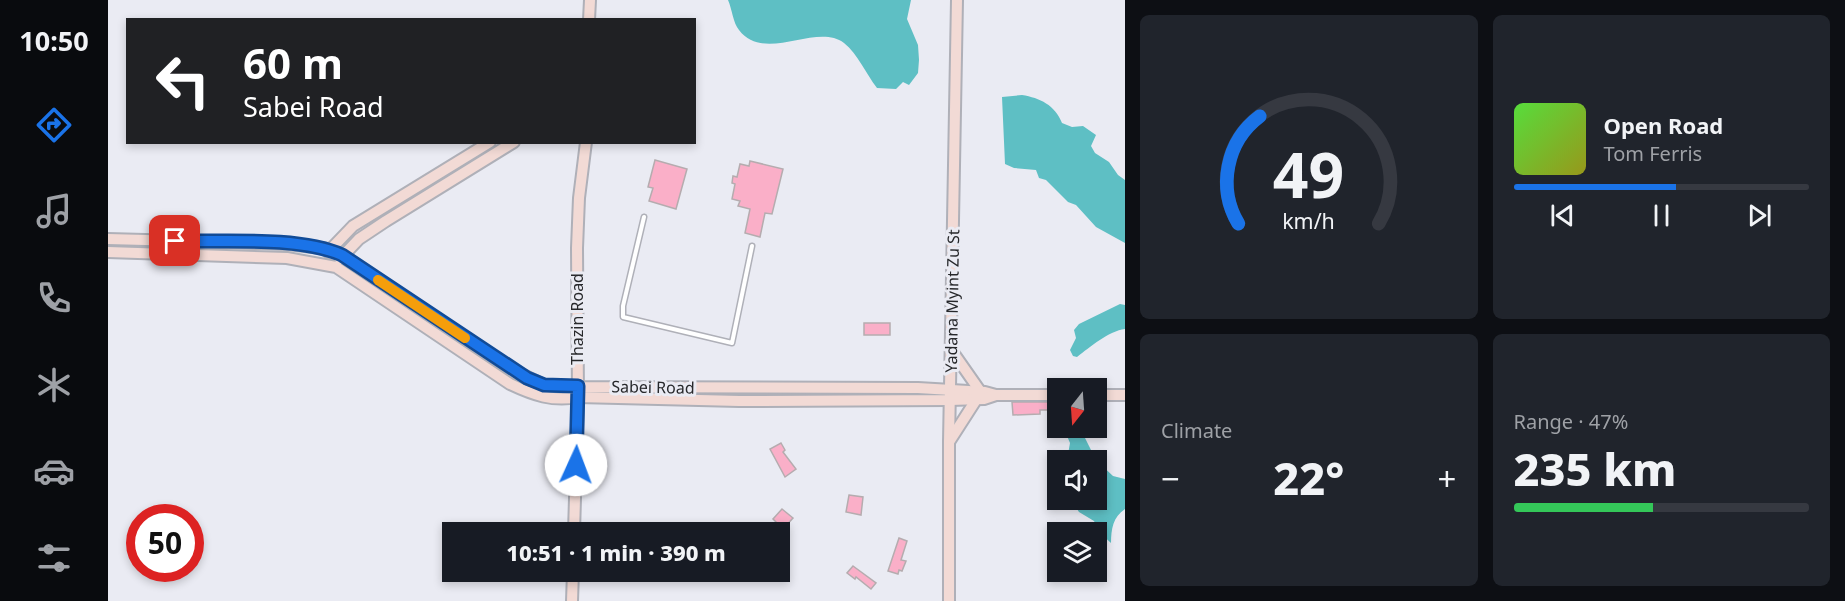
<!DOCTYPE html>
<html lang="en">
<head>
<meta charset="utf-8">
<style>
	body { margin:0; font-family:"Noto Sans",sans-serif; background:#20242c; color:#f1f3f6; height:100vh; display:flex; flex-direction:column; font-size:22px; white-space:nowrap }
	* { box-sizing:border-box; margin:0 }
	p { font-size:20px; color:#9ea1a6 }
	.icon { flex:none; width:33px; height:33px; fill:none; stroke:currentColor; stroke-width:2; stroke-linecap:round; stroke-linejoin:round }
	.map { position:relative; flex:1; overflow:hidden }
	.sheet { display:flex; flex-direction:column; gap:15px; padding:15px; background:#0d0f14; width:720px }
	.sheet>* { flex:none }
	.banner { position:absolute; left:18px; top:18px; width:570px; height:126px; border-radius:0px; box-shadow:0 3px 9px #0003; background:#202124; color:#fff; overflow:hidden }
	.needle { width:39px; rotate:197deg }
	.fabs { position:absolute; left:939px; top:378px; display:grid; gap:12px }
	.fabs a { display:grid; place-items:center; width:60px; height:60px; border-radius:0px; background:#171b24; box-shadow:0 3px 9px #0003; font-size:30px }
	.speed { position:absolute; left:18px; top:504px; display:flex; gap:12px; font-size:30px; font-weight:700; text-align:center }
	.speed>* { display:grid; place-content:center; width:78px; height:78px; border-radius:50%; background:#171b24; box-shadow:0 3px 9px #0003; line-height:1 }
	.speed .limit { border:9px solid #d22; background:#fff; color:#111 }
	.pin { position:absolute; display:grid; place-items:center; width:51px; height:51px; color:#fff; margin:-26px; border-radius:12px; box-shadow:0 3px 9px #0006 }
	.me { position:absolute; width:66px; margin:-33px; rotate:2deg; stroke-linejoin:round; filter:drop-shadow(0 0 4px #0008) }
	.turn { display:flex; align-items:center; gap:21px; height:126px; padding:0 18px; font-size:27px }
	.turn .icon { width:78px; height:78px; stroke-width:2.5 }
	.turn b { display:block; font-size:42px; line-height:51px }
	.big { font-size:45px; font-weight:800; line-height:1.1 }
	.sheet .tile { flex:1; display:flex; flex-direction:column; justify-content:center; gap:9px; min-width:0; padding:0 21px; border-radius:9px; background:#20242c }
	.sheet .dial { align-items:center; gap:0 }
	.dial svg { height:156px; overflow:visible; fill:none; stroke:#363941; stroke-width:7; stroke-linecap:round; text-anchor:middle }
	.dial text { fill:#f1f3f6; stroke:none }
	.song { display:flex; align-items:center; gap:18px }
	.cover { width:72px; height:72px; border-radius:9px; background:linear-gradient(135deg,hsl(110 70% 55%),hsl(60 70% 35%)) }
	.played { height:6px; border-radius:3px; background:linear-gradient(90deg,#1a73e8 55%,#363941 55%) }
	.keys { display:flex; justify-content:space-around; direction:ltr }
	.heat { display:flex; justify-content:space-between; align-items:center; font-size:33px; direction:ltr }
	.charge { height:9px; border-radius:4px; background:linear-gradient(90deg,#34c759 47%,#363941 0) }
	.sheet .tiles { flex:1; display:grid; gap:15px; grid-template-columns:repeat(2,1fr) }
	.trip { position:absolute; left:334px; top:522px; width:348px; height:60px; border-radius:0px; background:#171b24; box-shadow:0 3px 9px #0003; font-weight:800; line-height:60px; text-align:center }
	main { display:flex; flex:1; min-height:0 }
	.tab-bar { display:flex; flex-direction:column; width:108px; justify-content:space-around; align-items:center; background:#090b0e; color:#9ea1a6 }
	.tab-bar .icon { width:42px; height:42px }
	.tab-bar .current { color:#1a73e8 }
	.tab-bar b { font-size:27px; color:#f1f3f6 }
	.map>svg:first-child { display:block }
	.water { fill:#5ebfc4 }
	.building { fill:#faafc8; stroke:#b5acaf; stroke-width:1.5 }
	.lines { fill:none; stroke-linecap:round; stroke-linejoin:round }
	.lane-casing { stroke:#afb0b8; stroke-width:7 }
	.secondary-casing { stroke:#afb0b8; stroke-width:14 }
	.lane { stroke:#fff; stroke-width:4 }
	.secondary { stroke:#f2dad5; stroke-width:10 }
	.route-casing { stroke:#114b97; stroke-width:15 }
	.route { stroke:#1a73e8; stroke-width:10 }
	.slow { stroke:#f59e0b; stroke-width:10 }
	.labels { text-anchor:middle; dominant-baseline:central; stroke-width:6; stroke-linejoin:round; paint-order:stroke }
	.street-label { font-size:16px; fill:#27282b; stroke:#eaebf3 }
</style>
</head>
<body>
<main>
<nav class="tab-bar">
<b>10:50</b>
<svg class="icon current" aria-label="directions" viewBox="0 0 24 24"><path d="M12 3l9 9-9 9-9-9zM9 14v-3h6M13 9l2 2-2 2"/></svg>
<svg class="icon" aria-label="music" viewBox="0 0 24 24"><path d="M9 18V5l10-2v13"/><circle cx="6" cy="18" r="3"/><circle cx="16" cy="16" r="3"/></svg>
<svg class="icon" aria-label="phone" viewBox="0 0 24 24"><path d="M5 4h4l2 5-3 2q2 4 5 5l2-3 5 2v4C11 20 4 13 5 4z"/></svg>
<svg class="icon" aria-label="climate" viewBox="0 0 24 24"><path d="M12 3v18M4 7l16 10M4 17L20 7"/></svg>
<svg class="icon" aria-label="car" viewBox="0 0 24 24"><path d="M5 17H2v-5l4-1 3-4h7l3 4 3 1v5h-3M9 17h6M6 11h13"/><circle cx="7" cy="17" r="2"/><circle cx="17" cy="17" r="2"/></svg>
<svg class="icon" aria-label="filters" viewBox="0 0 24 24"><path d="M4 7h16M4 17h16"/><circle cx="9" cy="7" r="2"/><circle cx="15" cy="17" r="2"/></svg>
</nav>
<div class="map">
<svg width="1017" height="601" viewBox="0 0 1017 601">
	<rect width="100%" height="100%" fill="#eaebf3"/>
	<g class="water">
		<path d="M 620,0 L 803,0 L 799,19 L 810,45 L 811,60 L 810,73 L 801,85 L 795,82 L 788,89 L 769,88 C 758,74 750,54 736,43 C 708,22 657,64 631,30 C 625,23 624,9 620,0 Z"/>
		<path d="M 914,95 C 932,98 947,105 954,123 L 964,127 L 975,126 L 988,135 L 983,146 L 987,153 L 1001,162 L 1010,175 L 1017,180 L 1017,243 L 988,227 L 968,205 L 960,202 L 938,180 L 931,178 L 928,170 L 906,168 L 897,164 L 894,97 Z"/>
		<path d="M 1012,304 L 1017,305 L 1017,329 C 1001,331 982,347 969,357 L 965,356 L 962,350 L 968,338 L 966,330 L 971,324 Z"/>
		<path d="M 968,428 L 972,428 L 988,460 L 959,460 L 962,443 L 959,436 Z"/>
		<path d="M 989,461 L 1005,476 L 1017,479 L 1017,509 C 1005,517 1003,529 1003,543 L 992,533 L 986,521 L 971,512 L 963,500 L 988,500 Z"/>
	</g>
	<g class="building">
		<path d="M 547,160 L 579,169 L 568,209 L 541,201 L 545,188 L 540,187 Z"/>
		<path d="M 642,161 L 675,169 L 664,214 L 657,213 L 652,237 L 637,233 L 642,209 L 630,206 L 632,201 L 624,199 L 627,184 L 624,183 L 625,176 L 629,177 L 632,164 L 641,166 Z"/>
		<rect x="756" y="323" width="26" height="12"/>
		<path d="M 904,402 L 940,402 L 940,410 L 932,410 L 932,414 L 905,415 Z"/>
		<path d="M 673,443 L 677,450 L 675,452 L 688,469 L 677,477 L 662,449 Z"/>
		<path d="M 741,495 L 755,497 L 753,515 L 738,512 Z"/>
		<path d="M 674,509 L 685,518 L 675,529 L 665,519 Z"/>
		<path d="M 791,538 L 799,541 L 793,560 L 798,561 L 794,571 L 791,570 L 790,574 L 780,571 Z"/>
		<path d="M 745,566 L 768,583 L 763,589 L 748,577 L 747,579 L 739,573 Z"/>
	</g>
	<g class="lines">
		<g class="lane-casing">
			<path id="lane" d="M 536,217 L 515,306 L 515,317 L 624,343 L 644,246"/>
		</g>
		<g class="secondary-casing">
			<g id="secondary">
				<path d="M 481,20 L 482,0"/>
				<path d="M 0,239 L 180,244 L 221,249 L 234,255 L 401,368 L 436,385 L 454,387 L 810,388 L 877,392 L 888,395 L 950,395"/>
				<path d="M 0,252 L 179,258 L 228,267 L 402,384 C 425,395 445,402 470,397 L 631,401 L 842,400 L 876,399 L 888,395"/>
				<path d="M 220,252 L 245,226 L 382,142"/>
				<path d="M 232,259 L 251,239 L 278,221 L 406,142"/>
				<path d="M 844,351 L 872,391"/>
				<path d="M 988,395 L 1017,395"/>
				<path d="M 841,442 L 868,400"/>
				<path d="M 466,532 L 470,397 L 469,248 L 471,198 L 478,142"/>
				<path d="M 464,601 L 465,572"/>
				<path d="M 841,601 L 841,442 L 849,0"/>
			</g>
		</g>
		<use href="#lane" class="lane"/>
		<use href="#secondary" class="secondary"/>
	</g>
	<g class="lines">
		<g class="route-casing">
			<path id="route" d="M 67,241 C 116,242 191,236 234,255 L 419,378 L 436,385 L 470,386 L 468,465"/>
		</g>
		<use href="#route" class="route"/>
		<path class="slow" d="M 270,280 L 357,338"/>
	</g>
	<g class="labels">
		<g class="street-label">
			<text transform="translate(844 301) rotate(-89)">Yadana Myint Zu St</text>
			<text transform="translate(469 319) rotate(-90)">Thazin Road</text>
			<text transform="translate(545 387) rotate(1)">Sabei Road</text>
		</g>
	</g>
</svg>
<div class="fabs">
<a><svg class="needle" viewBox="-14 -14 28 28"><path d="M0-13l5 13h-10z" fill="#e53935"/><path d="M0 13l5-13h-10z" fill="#9ea1a6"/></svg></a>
<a><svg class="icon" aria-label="sound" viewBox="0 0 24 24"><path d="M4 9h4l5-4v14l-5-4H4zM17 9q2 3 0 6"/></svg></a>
<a><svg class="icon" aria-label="layers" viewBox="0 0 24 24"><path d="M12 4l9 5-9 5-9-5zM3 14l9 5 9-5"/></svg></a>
</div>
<div class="speed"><div class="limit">50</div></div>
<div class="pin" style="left:67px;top:241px;background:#d93025"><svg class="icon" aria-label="arrive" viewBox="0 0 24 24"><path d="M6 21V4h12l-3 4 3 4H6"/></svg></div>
<svg class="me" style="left:468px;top:465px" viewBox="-20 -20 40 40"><circle r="19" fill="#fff"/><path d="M0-13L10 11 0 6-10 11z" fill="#1a73e8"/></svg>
<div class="trip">10:51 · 1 min · 390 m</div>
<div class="banner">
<div class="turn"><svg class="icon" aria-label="left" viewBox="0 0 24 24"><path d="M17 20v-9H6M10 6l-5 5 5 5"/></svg><div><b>60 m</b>Sabei Road</div></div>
</div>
</div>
<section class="sheet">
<div class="tiles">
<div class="tile dial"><svg viewBox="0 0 100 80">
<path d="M14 69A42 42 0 1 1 86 69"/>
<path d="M14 69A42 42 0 0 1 25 14" stroke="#1a73e8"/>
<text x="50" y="56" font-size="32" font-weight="700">49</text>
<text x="50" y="72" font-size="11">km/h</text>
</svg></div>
<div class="tile">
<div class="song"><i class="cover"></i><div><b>Open Road</b><p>Tom Ferris</p></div></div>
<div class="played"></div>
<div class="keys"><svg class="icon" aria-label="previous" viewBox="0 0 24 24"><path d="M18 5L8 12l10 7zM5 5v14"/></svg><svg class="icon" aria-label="pause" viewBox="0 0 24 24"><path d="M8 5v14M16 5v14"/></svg><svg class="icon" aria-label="next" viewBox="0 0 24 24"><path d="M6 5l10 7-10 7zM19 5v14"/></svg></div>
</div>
<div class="tile"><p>Climate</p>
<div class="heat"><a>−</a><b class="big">22°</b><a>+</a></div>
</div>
<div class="tile"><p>Range · 47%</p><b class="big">235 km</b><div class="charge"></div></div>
</div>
</section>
</main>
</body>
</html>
